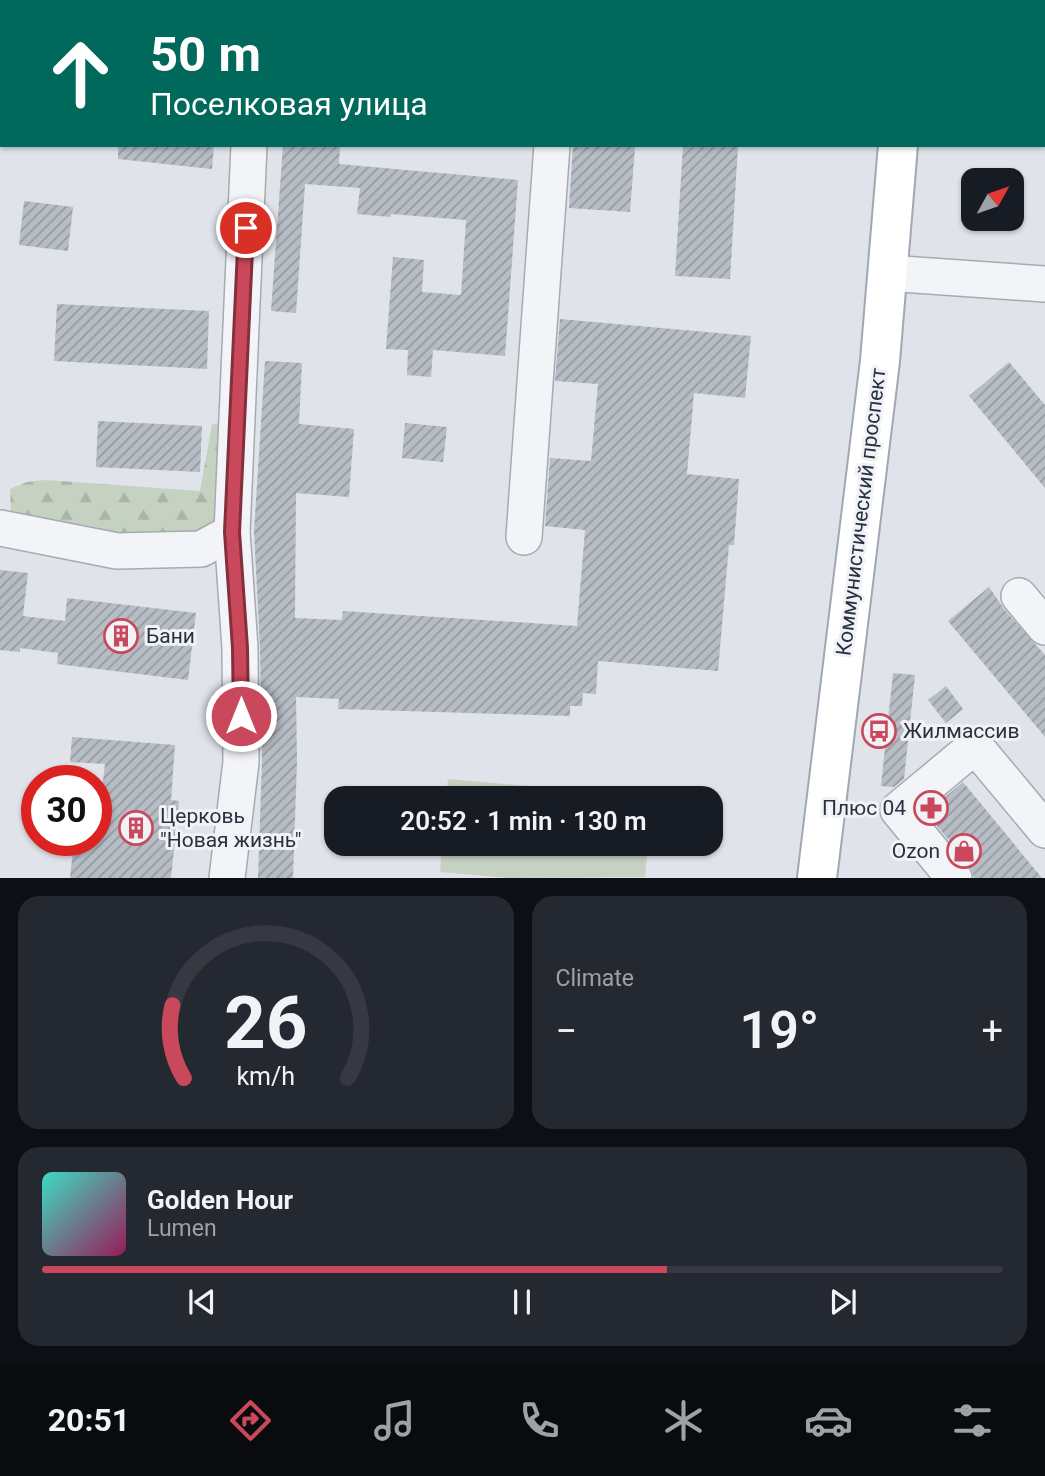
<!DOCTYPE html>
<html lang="en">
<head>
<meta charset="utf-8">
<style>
	body { margin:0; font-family:Roboto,sans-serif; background:#242831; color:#f1f3f6; height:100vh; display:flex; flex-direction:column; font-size:26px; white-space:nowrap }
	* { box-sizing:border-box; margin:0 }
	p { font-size:23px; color:#9ea1a6 }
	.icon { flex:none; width:38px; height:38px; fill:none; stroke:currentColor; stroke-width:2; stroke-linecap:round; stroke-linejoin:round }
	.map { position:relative; height:878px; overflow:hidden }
	.side { display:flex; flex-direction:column; gap:18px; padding:18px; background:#0d0f14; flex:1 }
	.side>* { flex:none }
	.guide { position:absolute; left:0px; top:0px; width:1046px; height:147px; box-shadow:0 2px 5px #0004; background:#00695c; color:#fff; overflow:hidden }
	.needle { width:46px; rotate:50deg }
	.fabs { position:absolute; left:961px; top:168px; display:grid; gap:14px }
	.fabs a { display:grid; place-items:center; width:63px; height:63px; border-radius:14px; background:#171b24; box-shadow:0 2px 5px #0004; font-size:35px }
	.speed { position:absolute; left:21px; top:765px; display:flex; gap:14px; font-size:35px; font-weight:700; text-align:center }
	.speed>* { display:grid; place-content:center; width:91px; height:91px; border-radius:50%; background:#171b24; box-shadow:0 2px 5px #0004; line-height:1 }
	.speed .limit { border:10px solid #d22; background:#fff; color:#111 }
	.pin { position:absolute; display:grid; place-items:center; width:60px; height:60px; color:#fff; margin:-30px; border:4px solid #fff; border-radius:50%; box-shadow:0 2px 7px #0007 }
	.me { position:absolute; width:77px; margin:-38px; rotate:0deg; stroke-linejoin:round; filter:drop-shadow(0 0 5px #0008) }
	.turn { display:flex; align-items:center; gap:24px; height:147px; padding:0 35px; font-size:32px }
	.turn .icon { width:91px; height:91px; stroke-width:2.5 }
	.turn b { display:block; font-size:49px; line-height:60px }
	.big { font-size:52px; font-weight:600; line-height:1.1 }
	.side .tile { flex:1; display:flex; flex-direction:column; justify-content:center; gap:10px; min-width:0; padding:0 24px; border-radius:21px; background:#242831 }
	.side .dial { align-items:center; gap:0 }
	.dial svg { height:182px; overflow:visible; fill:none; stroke:#363941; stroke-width:7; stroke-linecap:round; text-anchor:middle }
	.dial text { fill:#f1f3f6; stroke:none }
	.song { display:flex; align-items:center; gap:21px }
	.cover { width:84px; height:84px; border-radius:10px; background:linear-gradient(135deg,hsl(170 70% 55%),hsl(330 70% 35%)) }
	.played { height:7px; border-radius:4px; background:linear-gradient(90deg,#ca485c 65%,#363941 65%) }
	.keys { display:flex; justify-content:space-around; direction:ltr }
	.heat { display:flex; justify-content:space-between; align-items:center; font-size:38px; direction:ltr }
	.side .tiles { flex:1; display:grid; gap:18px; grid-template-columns:1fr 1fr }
	.tile:last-child { grid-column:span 2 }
	.trip { position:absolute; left:324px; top:786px; width:399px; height:70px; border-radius:21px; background:#171b24; box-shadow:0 2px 5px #0004; font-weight:600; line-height:70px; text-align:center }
	.dock { display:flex; height:112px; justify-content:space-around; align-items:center; background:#090b0e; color:#9ea1a6 }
	.dock .icon { width:49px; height:49px }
	.dock .selected { color:#ca485c }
	.dock b { font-size:32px; color:#f1f3f6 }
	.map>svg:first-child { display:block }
	.forest { fill:url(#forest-firs) }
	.pitch { fill:#c6d2c1 }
	.building { fill:url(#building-hatch) }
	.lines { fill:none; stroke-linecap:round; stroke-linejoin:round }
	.minor-casing { stroke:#a5aab3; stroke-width:38 }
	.major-casing { stroke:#a0a8b4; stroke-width:42 }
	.minor { stroke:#f3f4f7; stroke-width:35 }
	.major { stroke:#fff; stroke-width:38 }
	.route-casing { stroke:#832f3c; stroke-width:18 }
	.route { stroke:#ca485c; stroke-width:12 }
	.labels { text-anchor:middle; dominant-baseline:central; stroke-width:6; stroke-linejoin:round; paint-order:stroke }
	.street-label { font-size:21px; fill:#293140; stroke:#f0f2f6 }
	.poi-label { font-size:21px; fill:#293140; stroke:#f0f2f6; text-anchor:start }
</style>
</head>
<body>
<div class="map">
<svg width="1045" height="878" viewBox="0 0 1045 878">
	<defs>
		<pattern id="forest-firs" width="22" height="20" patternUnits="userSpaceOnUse" patternTransform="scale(1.75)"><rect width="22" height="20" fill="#c6d2c1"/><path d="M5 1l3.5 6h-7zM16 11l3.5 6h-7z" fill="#aab5a7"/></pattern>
		<pattern id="building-hatch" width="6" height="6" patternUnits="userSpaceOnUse" patternTransform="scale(1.75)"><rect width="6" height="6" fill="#b7bdc5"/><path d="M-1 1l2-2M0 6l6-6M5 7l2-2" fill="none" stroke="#959aa1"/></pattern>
	</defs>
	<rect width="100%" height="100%" fill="#e0e3e9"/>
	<path class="forest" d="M 228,422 L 228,488 L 210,530 L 185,537 L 74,531 L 11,511 L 10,489 L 27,482 L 45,480 L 200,491 L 212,424 Z"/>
	<g class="pitch">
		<path d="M 448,779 L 652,797 L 652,798 L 446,798 Z"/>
		<path d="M 442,844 L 648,844 L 645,877 L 508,878 L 440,872 Z"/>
	</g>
	<g class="building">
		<path d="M 118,145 L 214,145 L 212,169 L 118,159 Z"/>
		<path d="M 283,145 L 340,145 L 339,164 L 518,180 L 505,356 L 433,350 L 431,377 L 407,375 L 408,350 L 386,349 L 393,257 L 424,260 L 422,292 L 461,295 L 466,220 L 391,214 L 391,217 L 357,214 L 360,188 L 305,184 L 296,313 L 271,311 Z"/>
		<path d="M 573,145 L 635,147 L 630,212 L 569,208 Z"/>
		<path d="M 683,145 L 738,146 L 730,279 L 675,276 Z"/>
		<path d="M 24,201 L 73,207 L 68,251 L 19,245 Z"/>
		<path d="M 57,304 L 209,311 L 207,369 L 54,361 Z"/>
		<path d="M 560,319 L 751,336 L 745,398 L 694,393 L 687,474 L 739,479 L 734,545 L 729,545 L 718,671 L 598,661 L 596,694 L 583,693 L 582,706 L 570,706 L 570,716 L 338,709 L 339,699 L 296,697 L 297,761 L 293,878 L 258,878 L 262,761 L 260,647 L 254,531 L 265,361 L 302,363 L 299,424 L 354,429 L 349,497 L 296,493 L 295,618 L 342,620 L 343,611 L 577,626 L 585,530 L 545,526 L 550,458 L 591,461 L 598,384 L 555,381 Z"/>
		<path d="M 1009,362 L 1045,405 L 1045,488 L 969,396 Z"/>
		<path d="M 98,421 L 202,426 L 200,472 L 96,467 Z"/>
		<path d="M 405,423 L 447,427 L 443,462 L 402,458 Z"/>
		<path d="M 0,570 L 28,573 L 23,616 L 65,621 L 67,598 L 196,613 L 188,680 L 57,664 L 58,653 L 20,648 L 20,652 L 0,650 Z"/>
		<path d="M 989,587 L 1004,609 L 1045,655 L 1045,737 L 948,621 Z"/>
		<path d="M 893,673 L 915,675 L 904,779 L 894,787 L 881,786 Z"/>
		<path d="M 946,686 L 963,709 L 946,723 L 928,700 Z"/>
		<path d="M 72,737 L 175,745 L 171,800 L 179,801 L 171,878 L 70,878 L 74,840 L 96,840 L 96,815 L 99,815 L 105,764 L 70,762 Z"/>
		<path d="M 963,782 L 1042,878 L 974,878 L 970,865 L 926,813 Z"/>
	</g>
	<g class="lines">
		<g class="minor-casing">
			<g id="minor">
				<path d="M 0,107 L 2,107"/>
				<path d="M 887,273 L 1045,284"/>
				<path d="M 0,528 L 117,551 L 201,549 L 232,532 L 249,145"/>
				<path d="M 524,537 L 552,145"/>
				<path d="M 1019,596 L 1045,627"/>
				<path d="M 227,878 L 241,762 L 240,648 L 232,532"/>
				<path d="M 954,878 L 898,810 L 975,746 L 1045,830"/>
			</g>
		</g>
		<g class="major-casing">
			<g id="major">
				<path d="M 907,2 L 907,0"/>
				<path d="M 817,878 L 880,361 L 898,145"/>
			</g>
		</g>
		<use href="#minor" class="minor"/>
		<use href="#major" class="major"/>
	</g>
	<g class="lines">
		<g class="route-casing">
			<path id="route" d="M 241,716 L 240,648 L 232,532 L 246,228"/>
		</g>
		<use href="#route" class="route"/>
	</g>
	<defs>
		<g id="building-ring" transform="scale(1.75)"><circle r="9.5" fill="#f0f2f6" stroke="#ca485c" stroke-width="1.5"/><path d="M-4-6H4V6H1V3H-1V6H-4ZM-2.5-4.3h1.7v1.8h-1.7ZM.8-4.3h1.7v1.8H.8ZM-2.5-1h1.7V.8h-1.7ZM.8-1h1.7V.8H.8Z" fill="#ca485c"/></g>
		<g id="bus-ring" transform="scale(1.75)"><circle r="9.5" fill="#f0f2f6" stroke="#ca485c" stroke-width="1.5"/><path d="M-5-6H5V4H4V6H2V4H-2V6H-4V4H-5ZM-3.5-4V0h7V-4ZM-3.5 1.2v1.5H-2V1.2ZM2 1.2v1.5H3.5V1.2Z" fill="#ca485c"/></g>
		<g id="pharmacy-ring" transform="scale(1.75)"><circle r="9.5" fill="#f0f2f6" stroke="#ca485c" stroke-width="1.5"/><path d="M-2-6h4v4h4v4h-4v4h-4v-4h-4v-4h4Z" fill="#ca485c"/></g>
		<g id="shop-ring" transform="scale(1.75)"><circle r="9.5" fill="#f0f2f6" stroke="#ca485c" stroke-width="1.5"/><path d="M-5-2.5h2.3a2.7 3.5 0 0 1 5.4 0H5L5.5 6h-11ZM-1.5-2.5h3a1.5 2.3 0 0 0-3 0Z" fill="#ca485c"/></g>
	</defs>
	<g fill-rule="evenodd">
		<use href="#building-ring" x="121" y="636"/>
		<use href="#bus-ring" x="879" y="731"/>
		<use href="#pharmacy-ring" x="931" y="808"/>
		<use href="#building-ring" x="136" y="828"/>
		<use href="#shop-ring" x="964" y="851"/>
	</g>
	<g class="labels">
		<g class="street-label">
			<text transform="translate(861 512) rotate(-83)">Коммунистический проспект</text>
		</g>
		<g class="poi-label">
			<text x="146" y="636">Бани</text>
			<text x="903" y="731">Жилмассив</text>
			<text x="906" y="808" text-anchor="end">Плюс 04</text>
			<text x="160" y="816">Церковь<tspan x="160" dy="24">"Новая жизнь"</tspan></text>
			<text x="940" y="851" text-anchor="end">Ozon</text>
		</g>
	</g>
</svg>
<div class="fabs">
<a><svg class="needle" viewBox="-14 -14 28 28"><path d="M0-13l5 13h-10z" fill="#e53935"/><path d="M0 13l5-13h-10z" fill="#9ea1a6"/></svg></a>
</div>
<div class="speed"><div class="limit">30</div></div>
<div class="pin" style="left:246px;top:228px;background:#d93025"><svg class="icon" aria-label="arrive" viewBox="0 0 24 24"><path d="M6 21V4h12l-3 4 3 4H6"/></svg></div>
<svg class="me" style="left:241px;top:716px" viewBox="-20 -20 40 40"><circle r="17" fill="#ca485c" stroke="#fff" stroke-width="3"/><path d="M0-11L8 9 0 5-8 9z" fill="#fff"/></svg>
<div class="trip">20:52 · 1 min · 130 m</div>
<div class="guide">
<div class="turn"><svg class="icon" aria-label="ahead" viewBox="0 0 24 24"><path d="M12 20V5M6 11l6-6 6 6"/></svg><div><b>50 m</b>Поселковая улица</div></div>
</div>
</div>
<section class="side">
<div class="tiles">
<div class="tile dial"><svg viewBox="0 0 100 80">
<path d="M14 69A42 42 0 1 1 86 69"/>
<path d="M14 69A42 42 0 0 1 9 37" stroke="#ca485c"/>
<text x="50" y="56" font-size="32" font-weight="700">26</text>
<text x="50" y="72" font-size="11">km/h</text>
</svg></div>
<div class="tile"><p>Climate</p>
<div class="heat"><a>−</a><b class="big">19°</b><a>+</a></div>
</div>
<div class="tile">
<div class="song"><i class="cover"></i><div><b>Golden Hour</b><p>Lumen</p></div></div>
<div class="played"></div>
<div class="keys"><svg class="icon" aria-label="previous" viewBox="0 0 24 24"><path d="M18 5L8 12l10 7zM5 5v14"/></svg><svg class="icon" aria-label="pause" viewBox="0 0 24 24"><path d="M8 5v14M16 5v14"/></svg><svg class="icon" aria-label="next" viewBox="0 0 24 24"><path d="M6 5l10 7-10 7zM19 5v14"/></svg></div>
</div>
</div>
</section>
<nav class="dock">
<b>20:51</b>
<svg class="icon selected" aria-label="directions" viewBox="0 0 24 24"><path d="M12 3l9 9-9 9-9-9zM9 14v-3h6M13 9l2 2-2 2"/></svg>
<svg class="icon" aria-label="music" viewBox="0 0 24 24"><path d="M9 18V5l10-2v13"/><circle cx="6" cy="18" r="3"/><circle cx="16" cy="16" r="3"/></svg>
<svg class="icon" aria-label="phone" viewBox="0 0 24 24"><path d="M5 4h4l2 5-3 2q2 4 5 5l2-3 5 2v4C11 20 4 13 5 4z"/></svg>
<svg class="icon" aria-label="climate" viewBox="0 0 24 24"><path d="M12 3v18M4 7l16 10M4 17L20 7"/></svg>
<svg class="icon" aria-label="car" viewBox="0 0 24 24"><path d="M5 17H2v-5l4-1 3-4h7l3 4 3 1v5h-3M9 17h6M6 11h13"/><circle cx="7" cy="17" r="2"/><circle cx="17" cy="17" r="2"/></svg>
<svg class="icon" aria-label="filters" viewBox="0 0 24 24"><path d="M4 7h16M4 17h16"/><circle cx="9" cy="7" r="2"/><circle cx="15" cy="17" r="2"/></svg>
</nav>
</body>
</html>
